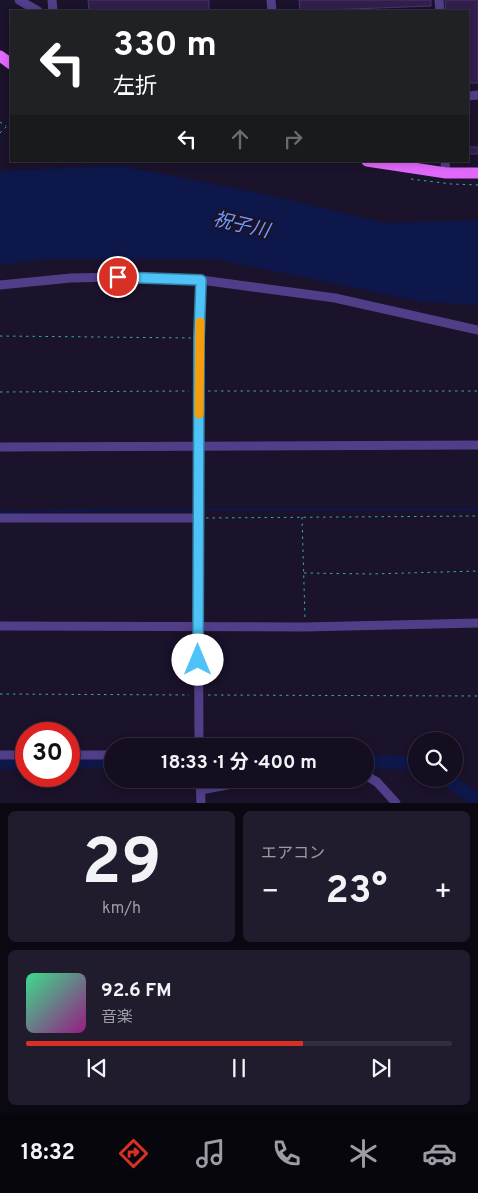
<!DOCTYPE html>
<html lang="ja">
<head>
<meta charset="utf-8">
<style>
	body { margin:0; font-family:Overpass,"Noto Sans JP",sans-serif; background:#211c2d; color:#f1f3f6; height:100vh; display:flex; flex-direction:column; font-size:19px; white-space:nowrap }
	* { box-sizing:border-box; margin:0 }
	p { font-size:16px; color:#9d9ca5 }
	.icon { flex:none; width:28px; height:28px; fill:none; stroke:currentColor; stroke-width:2; stroke-linecap:round; stroke-linejoin:round }
	.map { position:relative; height:803px; overflow:hidden }
	.details { display:flex; flex-direction:column; gap:8px; padding:8px; background:#0b0812; flex:1 }
	.details>* { flex:none }
	.hud { position:absolute; left:10px; top:10px; width:459px; height:152px; border-radius:0px; box-shadow:0 2px 8px #0003,0 0 0 1px #332e3e; background:#202124; color:#fff; overflow:hidden }
	.controls { position:absolute; left:408px; top:732px; display:grid; gap:10px }
	.controls a { display:grid; place-items:center; width:55px; height:55px; border-radius:50%; background:#140e20; box-shadow:0 2px 8px #0003,0 0 0 1px #332e3e; font-size:25px }
	.speed { position:absolute; left:15px; top:722px; display:flex; gap:10px; font-size:25px; font-weight:700; text-align:center }
	.speed>* { display:grid; place-content:center; width:65px; height:65px; border-radius:50%; background:#140e20; box-shadow:0 2px 8px #0003,0 0 0 1px #332e3e; line-height:1 }
	.speed .limit { border:8px solid #d22; background:#fff; color:#111 }
	.pin { position:absolute; display:grid; place-items:center; width:42px; height:42px; color:#fff; margin:-21px; border:2px solid #fff; border-radius:50%; box-shadow:0 1px 5px #0007 }
	.me { position:absolute; width:55px; margin:-28px; rotate:0deg; stroke-linejoin:round; filter:drop-shadow(0 0 4px #0008) }
	.turn { display:flex; align-items:center; gap:18px; height:105px; padding:0 20px; font-size:22px }
	.turn .icon { width:65px; height:65px; stroke-width:2.5 }
	.turn b { display:block; font-size:35px; line-height:42px }
	.lanes { display:flex; align-items:center; height:48px; padding:0 20px; background:#0003; justify-content:center; gap:25px; direction:ltr }
	.lanes .off { opacity:.35 }
	.big { font-size:38px; font-weight:700; line-height:1.1 }
	.details .tile { flex:1; display:flex; flex-direction:column; justify-content:center; gap:8px; min-width:0; padding:0 18px; border-radius:8px; background:#211c2d }
	.details .dial { align-items:center; gap:0 }
	.dial b { font-size:65px; line-height:1 }
	.song { display:flex; align-items:center; gap:15px }
	.cover { width:60px; height:60px; border-radius:8px; background:linear-gradient(135deg,hsl(150 70% 55%),hsl(310 70% 35%)) }
	.played { height:5px; border-radius:2px; background:linear-gradient(90deg,#d93025 65%,#332e3e 65%) }
	.keys { display:flex; justify-content:space-around; direction:ltr }
	.heat { display:flex; justify-content:space-between; align-items:center; font-size:28px; direction:ltr }
	.details .tiles { flex:1; display:grid; gap:8px; grid-template-columns:1fr 1fr }
	.tile:last-child { grid-column:span 2 }
	.trip { position:absolute; left:104px; top:738px; width:270px; height:50px; border-radius:25px; background:#140e20; box-shadow:0 2px 8px #0003,0 0 0 1px #332e3e; font-weight:700; line-height:50px; text-align:center }
	.menu { display:flex; height:80px; justify-content:space-around; align-items:center; background:#08060d; color:#9d9ca5 }
	.menu .icon { width:35px; height:35px }
	.menu .current { color:#d93025 }
	.menu b { font-size:22px; color:#f1f3f6 }
	.map>svg:first-child { display:block }
	.water { fill:#0d1749 }
	.lines { fill:none; stroke-linecap:round; stroke-linejoin:round }
	.stream { stroke:#0d1749; stroke-width:2.5 }
	.river { stroke:#0d1749; stroke-width:14 }
	.building { fill:#311f4b; stroke:#4d3276 }
	.path { stroke:#35a8ba; stroke-width:1; stroke-dasharray:2.5 4; stroke-linecap:butt }
	.minor { stroke:#503f88; stroke-width:9 }
	.major { stroke:#e068fa; stroke-width:11 }
	.route-casing { stroke:#337fa1; stroke-width:12 }
	.route { stroke:#4fc3f7; stroke-width:9 }
	.slow { stroke:#f59e0b; stroke-width:9 }
	.labels { text-anchor:middle; dominant-baseline:central; stroke-width:5; stroke-linejoin:round; paint-order:stroke }
	.water-label { font-size:19px; font-style:italic; fill:#6f9efa; stroke:#1b122b }
</style>
</head>
<body>
<div class="map">
<svg width="478" height="803" viewBox="0 0 478 803">
	<rect width="100%" height="100%" fill="#1b122b"/>
	<path class="water" d="M 118,165 L 268,195 L 386,223 L 478,220 L 478,305 L 423,302 L 214,259 L 50,259 L 0,265 L 0,171 Z"/>
	<g class="lines">
		<path class="stream" d="M 0,512 L 209,509 L 478,509"/>
		<g class="river">
			<path d="M 69,762 L 112,761"/>
			<path d="M 365,762 L 416,763"/>
			<path d="M 0,763 L 26,762"/>
			<path d="M 447,779 L 478,801"/>
		</g>
	</g>
	<g class="building">
		<path d="M 88,0 L 209,0 L 209,11 L 89,11 Z"/>
		<path d="M 299,0 L 431,0 L 431,6 L 300,11 Z"/>
		<path d="M 445,0 L 478,0 L 478,83 L 468,83 L 468,11 L 446,11 Z"/>
		<rect x="468" y="147" width="10" height="7"/>
	</g>
	<g class="lines">
		<g class="path">
			<path d="M 0,122 L 6,126"/>
			<path d="M 0,133 L 11,122"/>
			<path d="M 411,179 L 451,184 L 478,185"/>
			<path d="M 0,336 L 191,338"/>
			<path d="M 208,391 L 478,391"/>
			<path d="M 0,392 L 189,391"/>
			<path d="M 302,517 L 305,618"/>
			<path d="M 206,518 L 478,516"/>
			<path d="M 304,573 L 371,574 L 478,571"/>
			<path d="M 0,694 L 189,695"/>
			<path d="M 208,695 L 478,696"/>
		</g>
		<g class="minor">
			<path d="M 19,0 L 38,11"/>
			<path d="M 52,0 L 53,11"/>
			<path d="M 271,0 L 272,11"/>
			<path d="M 439,0 L 440,11"/>
			<path d="M 468,96 L 478,95"/>
			<path d="M 445,161 L 446,173"/>
			<path d="M 0,285 L 71,278 L 118,277 L 201,280 L 335,298 L 478,330"/>
			<path d="M 0,447 L 478,445"/>
			<path d="M 0,518 L 198,518"/>
			<path d="M 0,626 L 305,627 L 478,623"/>
			<path d="M 199,746 L 198,518 L 199,338 L 201,280"/>
			<path d="M 0,755 L 26,755"/>
			<path d="M 69,755 L 112,755"/>
			<path d="M 365,775 L 377,782 L 396,803"/>
			<path d="M 200,779 L 201,803"/>
			<path d="M 201,790 L 258,779"/>
		</g>
		<g class="major">
			<path d="M 0,56 L 11,64"/>
			<path d="M 367,161 L 446,173 L 478,173"/>
		</g>
	</g>
	<g class="lines">
		<g class="route-casing">
			<path id="route" d="M 118,277 L 201,280 L 199,338 L 198,660"/>
		</g>
		<use href="#route" class="route"/>
		<path class="slow" d="M 199,414 L 200,322"/>
	</g>
	<g class="labels">
		<g class="water-label">
			<text transform="translate(241 226) rotate(13)">祝子川</text>
		</g>
	</g>
</svg>
<div class="controls">
<a><svg class="icon" aria-label="search" viewBox="0 0 24 24"><circle cx="10" cy="10" r="6"/><path d="M15 15l6 6"/></svg></a>
</div>
<div class="speed"><div class="limit">30</div></div>
<div class="pin" style="left:118px;top:277px;background:#d93025"><svg class="icon" aria-label="arrive" viewBox="0 0 24 24"><path d="M6 21V4h12l-3 4 3 4H6"/></svg></div>
<svg class="me" style="left:198px;top:660px" viewBox="-20 -20 40 40"><circle r="19" fill="#fff"/><path d="M0-13L10 11 0 6-10 11z" fill="#4fc3f7"/></svg>
<div class="trip">18:33 · 1 分 · 400 m</div>
<div class="hud">
<div class="turn"><svg class="icon" aria-label="left" viewBox="0 0 24 24"><path d="M17 20v-9H6M10 6l-5 5 5 5"/></svg><div><b>330 m</b>左折</div></div>
<div class="lanes"><svg class="icon" aria-label="left" viewBox="0 0 24 24"><path d="M17 20v-9H6M10 6l-5 5 5 5"/></svg><svg class="icon off" aria-label="ahead" viewBox="0 0 24 24"><path d="M12 20V5M6 11l6-6 6 6"/></svg><svg class="icon off" aria-label="right" viewBox="0 0 24 24"><path d="M7 20v-9h11M14 6l5 5-5 5"/></svg></div>
</div>
</div>
<section class="details">
<div class="tiles">
<div class="tile dial"><b>29</b><p>km/h</p></div>
<div class="tile"><p>エアコン</p>
<div class="heat"><a>−</a><b class="big">23°</b><a>+</a></div>
</div>
<div class="tile">
<div class="song"><i class="cover"></i><div><b>92.6 FM</b><p>音楽</p></div></div>
<div class="played"></div>
<div class="keys"><svg class="icon" aria-label="previous" viewBox="0 0 24 24"><path d="M18 5L8 12l10 7zM5 5v14"/></svg><svg class="icon" aria-label="pause" viewBox="0 0 24 24"><path d="M8 5v14M16 5v14"/></svg><svg class="icon" aria-label="next" viewBox="0 0 24 24"><path d="M6 5l10 7-10 7zM19 5v14"/></svg></div>
</div>
</div>
</section>
<nav class="menu">
<b>18:32</b>
<svg class="icon current" aria-label="directions" viewBox="0 0 24 24"><path d="M12 3l9 9-9 9-9-9zM9 14v-3h6M13 9l2 2-2 2"/></svg>
<svg class="icon" aria-label="music" viewBox="0 0 24 24"><path d="M9 18V5l10-2v13"/><circle cx="6" cy="18" r="3"/><circle cx="16" cy="16" r="3"/></svg>
<svg class="icon" aria-label="phone" viewBox="0 0 24 24"><path d="M5 4h4l2 5-3 2q2 4 5 5l2-3 5 2v4C11 20 4 13 5 4z"/></svg>
<svg class="icon" aria-label="climate" viewBox="0 0 24 24"><path d="M12 3v18M4 7l16 10M4 17L20 7"/></svg>
<svg class="icon" aria-label="car" viewBox="0 0 24 24"><path d="M5 17H2v-5l4-1 3-4h7l3 4 3 1v5h-3M9 17h6M6 11h13"/><circle cx="7" cy="17" r="2"/><circle cx="17" cy="17" r="2"/></svg>
</nav>
</body>
</html>
